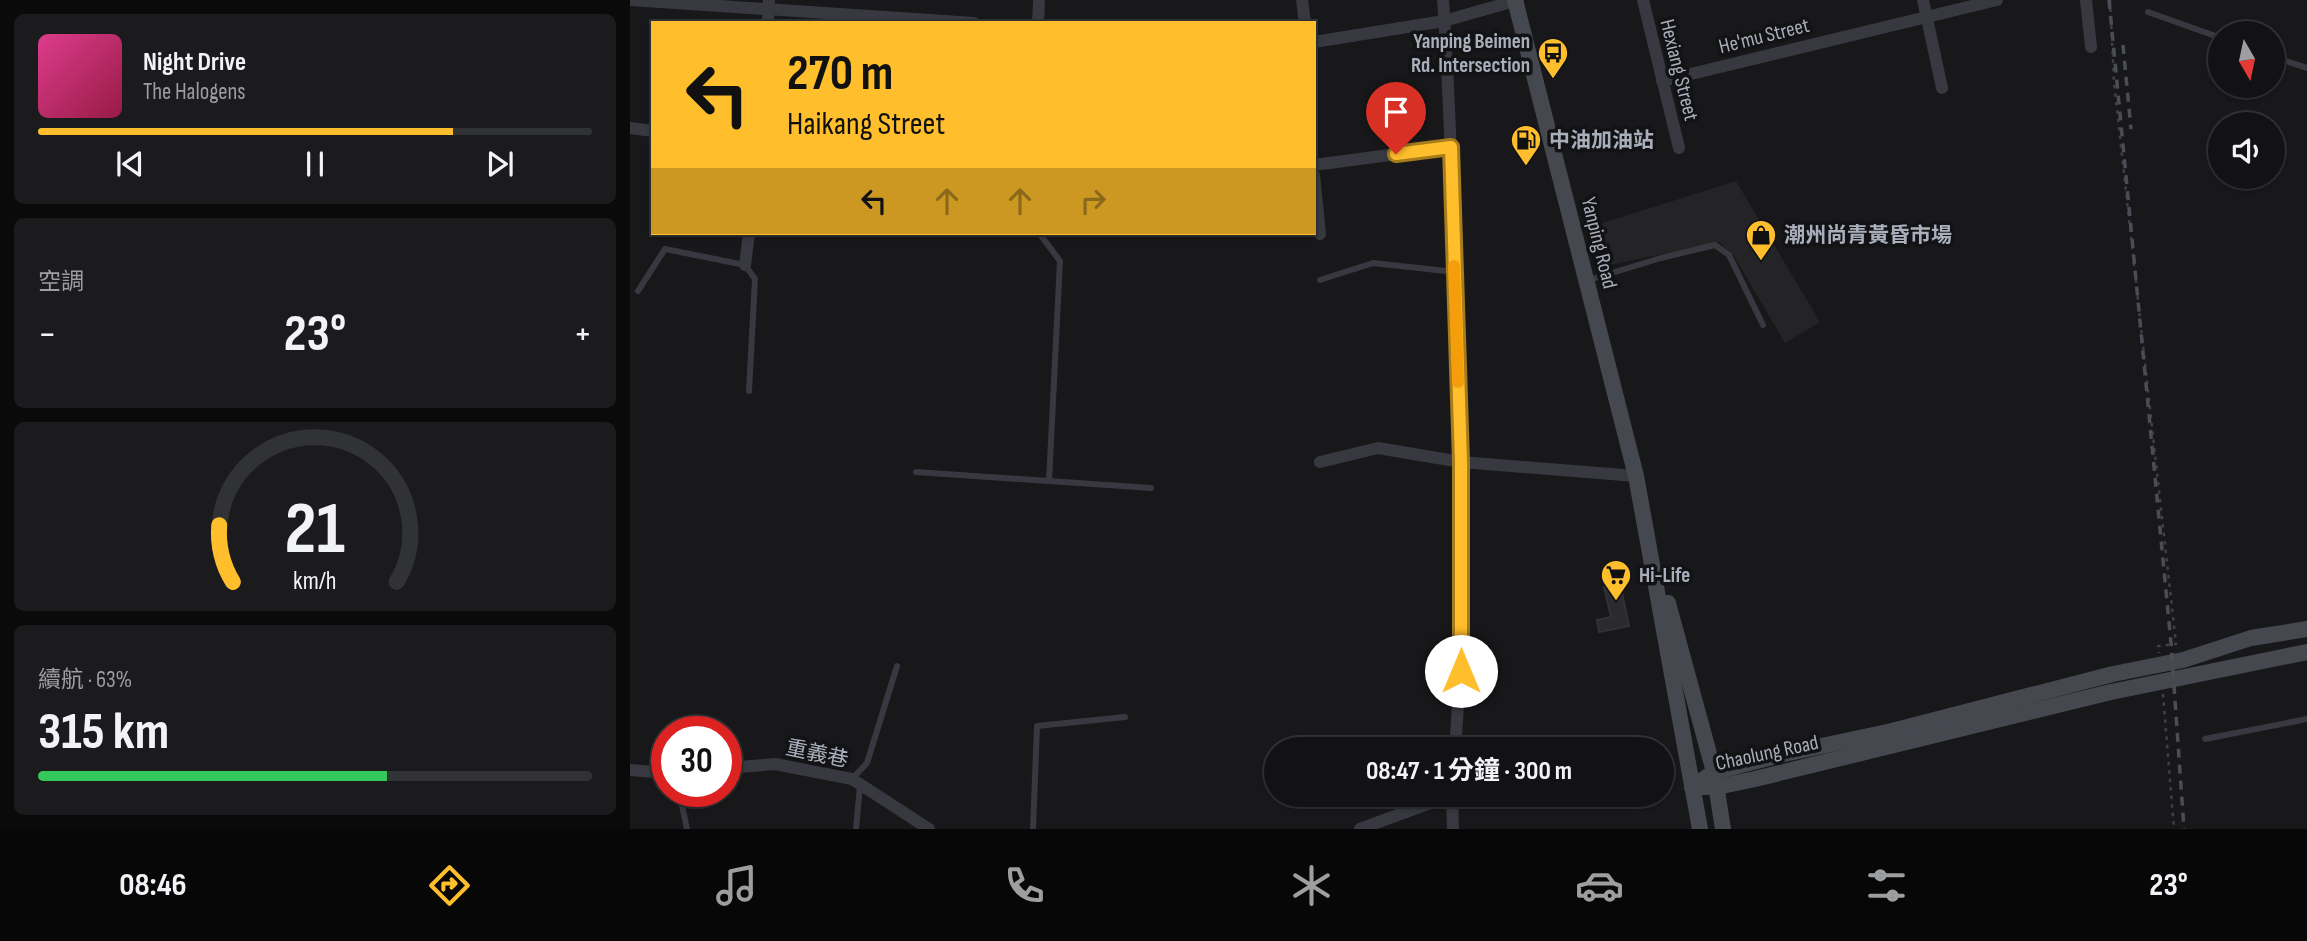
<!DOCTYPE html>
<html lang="zh-TW">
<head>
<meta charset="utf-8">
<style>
	body { margin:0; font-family:"Sofia Sans Condensed","Noto Sans TC",sans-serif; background:#1b1b1d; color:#f1f3f6; height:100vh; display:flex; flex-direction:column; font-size:26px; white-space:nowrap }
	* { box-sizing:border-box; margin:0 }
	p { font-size:23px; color:#9c9ea0 }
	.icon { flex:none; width:38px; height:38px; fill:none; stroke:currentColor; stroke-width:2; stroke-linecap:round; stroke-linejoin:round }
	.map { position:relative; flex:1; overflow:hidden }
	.sheet { display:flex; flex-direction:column; gap:14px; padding:14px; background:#0a0a0b; width:630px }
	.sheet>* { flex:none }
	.guide { position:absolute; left:21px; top:21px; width:665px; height:214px; border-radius:0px; box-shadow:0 2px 5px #0004,0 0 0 2px #313234; background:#ffbe2b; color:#111; overflow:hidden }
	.needle { width:46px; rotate:171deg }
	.buttons { position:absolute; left:1578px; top:21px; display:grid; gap:14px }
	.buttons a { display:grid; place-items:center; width:77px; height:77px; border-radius:50%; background:#121214; box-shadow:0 2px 5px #0004,0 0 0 2px #313234; font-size:35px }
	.speed { position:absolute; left:21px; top:716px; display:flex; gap:14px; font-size:35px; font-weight:700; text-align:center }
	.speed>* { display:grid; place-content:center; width:91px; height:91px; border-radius:50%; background:#121214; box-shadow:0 2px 5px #0004,0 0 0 2px #313234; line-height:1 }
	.speed .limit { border:10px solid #d22; background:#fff; color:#111 }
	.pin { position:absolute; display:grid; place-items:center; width:60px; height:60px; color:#fff; margin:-72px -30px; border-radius:50% 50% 50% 0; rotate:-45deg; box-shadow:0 0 7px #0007 }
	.pin .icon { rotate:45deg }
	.me { position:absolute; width:77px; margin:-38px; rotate:0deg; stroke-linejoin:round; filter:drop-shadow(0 0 5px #0008) }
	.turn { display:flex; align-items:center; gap:24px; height:147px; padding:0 21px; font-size:32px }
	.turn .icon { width:91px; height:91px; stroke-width:2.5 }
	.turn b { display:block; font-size:49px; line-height:60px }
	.lanes { display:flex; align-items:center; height:66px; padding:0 21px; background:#0003; justify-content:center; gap:35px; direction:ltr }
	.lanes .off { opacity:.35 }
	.big { font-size:52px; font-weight:700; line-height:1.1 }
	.sheet .tile { flex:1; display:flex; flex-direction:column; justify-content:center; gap:10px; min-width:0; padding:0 24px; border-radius:10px; background:#1b1b1d }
	.sheet .dial { align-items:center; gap:0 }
	.dial svg { height:182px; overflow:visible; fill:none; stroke:#313234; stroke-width:7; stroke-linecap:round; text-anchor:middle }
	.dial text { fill:#f1f3f6; stroke:none }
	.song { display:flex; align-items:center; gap:21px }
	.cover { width:84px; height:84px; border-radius:10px; background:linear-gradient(135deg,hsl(330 70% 55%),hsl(340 70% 35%)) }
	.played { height:7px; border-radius:4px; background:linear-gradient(90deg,#ffbe2b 75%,#313234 75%) }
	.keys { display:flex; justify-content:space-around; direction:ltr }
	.heat { display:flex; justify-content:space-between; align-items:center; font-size:38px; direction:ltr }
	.charge { height:10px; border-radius:5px; background:linear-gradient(90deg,#34c759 63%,#313234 0) }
	.trip { position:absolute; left:634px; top:737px; width:410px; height:70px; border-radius:35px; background:#121214; box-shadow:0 2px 5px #0004,0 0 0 2px #313234; font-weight:700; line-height:70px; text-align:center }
	.tabs { display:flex; height:112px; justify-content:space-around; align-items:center; background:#070708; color:#9c9ea0 }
	.tabs .icon { width:49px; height:49px }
	.tabs .on { color:#ffbe2b }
	.tabs b { font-size:32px; color:#f1f3f6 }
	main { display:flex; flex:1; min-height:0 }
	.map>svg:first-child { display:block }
	.built { fill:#242427 }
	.building { fill:#2b2b2e; stroke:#323236; stroke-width:2 }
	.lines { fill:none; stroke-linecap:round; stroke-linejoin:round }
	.path { stroke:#3e4047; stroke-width:2.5; stroke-dasharray:3.5 5; stroke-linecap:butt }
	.lane { stroke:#383940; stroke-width:6 }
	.street { stroke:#383940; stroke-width:12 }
	.secondary { stroke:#464850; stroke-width:16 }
	.rail { stroke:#4b4d55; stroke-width:3.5; stroke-dasharray:9 7; stroke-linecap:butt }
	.route-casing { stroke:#a67c1c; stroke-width:18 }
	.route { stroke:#ffbe2b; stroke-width:12 }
	.slow { stroke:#f59e0b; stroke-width:12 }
	.labels { text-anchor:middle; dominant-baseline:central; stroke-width:7; stroke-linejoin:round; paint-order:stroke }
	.street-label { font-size:21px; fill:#a9aebb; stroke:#131315 }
	.poi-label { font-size:21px; font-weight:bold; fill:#a9aebb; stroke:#131315; text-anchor:start }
</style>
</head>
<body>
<main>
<section class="sheet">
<div class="tile">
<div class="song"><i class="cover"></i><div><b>Night Drive</b><p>The Halogens</p></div></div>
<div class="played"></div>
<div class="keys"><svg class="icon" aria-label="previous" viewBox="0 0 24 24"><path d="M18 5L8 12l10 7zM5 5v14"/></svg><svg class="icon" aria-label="pause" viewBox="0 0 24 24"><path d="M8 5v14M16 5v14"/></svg><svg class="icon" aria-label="next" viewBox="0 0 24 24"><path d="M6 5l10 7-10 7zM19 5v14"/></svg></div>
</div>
<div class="tile"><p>空調</p>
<div class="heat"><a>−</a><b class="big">23°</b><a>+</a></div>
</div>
<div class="tile dial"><svg viewBox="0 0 100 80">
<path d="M14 69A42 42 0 1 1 86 69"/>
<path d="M14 69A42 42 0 0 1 8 44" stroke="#ffbe2b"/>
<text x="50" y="56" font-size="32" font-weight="700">21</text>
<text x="50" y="72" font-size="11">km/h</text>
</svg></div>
<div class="tile"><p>續航 · 63%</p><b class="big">315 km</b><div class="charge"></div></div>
</section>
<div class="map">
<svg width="1677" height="829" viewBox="0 0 1677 829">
	<rect width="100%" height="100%" fill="#18181a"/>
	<path class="built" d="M 1106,181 L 1190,322 L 1155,343 L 1104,256 L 1089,242 L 975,266 L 966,225 Z"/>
	<path class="building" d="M 990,583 L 999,626 L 969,632 L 967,620 L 981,617 L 974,587 Z"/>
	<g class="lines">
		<g class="path">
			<path d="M 1480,0 L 1484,83 L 1546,644 L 1528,646 L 1529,653"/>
			<path d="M 1533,694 L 1544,829"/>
		</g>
		<g class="lane">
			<path d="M 1518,12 L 1591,38"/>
			<path d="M 1643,57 L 1677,68"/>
			<path d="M 409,233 L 430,261 L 419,481"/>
			<path d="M 690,280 L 743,263 L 825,272"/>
			<path d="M 959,280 L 1031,258 L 1085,245 L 1099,255 L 1133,325"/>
			<path d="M 8,291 L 35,249 L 115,265 L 125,279 L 119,391"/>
			<path d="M 286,472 L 521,488"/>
			<path d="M 1575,739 L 1677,719"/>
			<path d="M 222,779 L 237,763 L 267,666"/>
			<path d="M 49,791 L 57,829"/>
			<path d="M 226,829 L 230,786"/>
			<path d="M 403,829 L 407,726 L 495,717"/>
		</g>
		<g class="street">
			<path d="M 0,0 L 344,23"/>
			<path d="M 672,0 L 675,23"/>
			<path d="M 813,0 C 821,111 823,223 827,335 C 831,473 836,611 825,749"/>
			<path d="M 1013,0 L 1049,148"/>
			<path d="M 1293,0 L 1312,88"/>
			<path d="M 1456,0 L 1461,47"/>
			<path d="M 138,23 L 139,0"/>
			<path d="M 408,23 L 409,0"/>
			<path d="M 684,42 L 814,21 L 888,0"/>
			<path d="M 1032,81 L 1367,0"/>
			<path d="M 0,128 L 23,131"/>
			<path d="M 684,165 L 820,147"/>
			<path d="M 684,175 L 690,234"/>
			<path d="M 115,265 L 119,233"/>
			<path d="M 690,462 L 748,448 L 831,462 L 1006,476"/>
			<path d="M 96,768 L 145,764 L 222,779 L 299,829"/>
			<path d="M 0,770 L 37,773"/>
			<path d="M 822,794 L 823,829"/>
			<path d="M 730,829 L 822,795"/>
		</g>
		<g class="secondary">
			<path d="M 885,0 L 1006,476 L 1070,829"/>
			<path d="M 1038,603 L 1084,772 L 1093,829"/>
			<path d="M 1062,787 L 1084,772 L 1154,754 L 1262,731 L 1483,674 L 1553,660 L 1621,638 L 1677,629"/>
			<path d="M 1062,787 L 1087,787 L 1125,779 L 1481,692 L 1677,652"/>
		</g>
		<g class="rail">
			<path d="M 1479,0 L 1541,643 L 1554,829"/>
			<path d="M 1493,45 L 1501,129"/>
		</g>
	</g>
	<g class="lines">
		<g class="route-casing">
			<path id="route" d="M 766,154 L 821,147 L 831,462 L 831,671"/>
		</g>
		<use href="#route" class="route"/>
		<path class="slow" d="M 824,266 L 828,382"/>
	</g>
	<defs>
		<g id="bus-pin" transform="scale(1.575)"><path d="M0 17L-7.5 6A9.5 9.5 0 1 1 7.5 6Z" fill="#ffbe2b" stroke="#131315"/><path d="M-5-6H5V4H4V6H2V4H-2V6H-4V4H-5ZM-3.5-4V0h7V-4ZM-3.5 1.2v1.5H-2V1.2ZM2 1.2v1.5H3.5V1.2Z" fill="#111"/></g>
		<g id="fuel-pin" transform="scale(1.575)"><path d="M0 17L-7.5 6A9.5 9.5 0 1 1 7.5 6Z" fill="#ffbe2b" stroke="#131315"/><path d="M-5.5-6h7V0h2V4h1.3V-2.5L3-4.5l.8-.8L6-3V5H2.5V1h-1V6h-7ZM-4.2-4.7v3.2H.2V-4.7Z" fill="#111"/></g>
		<g id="shop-pin" transform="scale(1.575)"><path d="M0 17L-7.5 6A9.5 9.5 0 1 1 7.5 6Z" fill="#ffbe2b" stroke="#131315"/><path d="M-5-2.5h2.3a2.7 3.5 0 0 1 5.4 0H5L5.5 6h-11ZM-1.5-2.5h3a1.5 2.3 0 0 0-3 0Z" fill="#111"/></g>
		<g id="supermarket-pin" transform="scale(1.575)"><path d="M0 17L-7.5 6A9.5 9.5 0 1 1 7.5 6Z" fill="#ffbe2b" stroke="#131315"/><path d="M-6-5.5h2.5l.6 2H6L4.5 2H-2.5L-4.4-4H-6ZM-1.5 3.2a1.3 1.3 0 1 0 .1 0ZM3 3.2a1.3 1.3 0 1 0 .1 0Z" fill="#111"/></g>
	</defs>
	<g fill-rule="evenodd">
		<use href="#bus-pin" x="923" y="53"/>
		<use href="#fuel-pin" x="896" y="140"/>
		<use href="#shop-pin" x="1131" y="235"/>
		<use href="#supermarket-pin" x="986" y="575"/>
	</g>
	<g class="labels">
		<g class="street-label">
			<text transform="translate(1134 36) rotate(-14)">He'mu Street</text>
			<text transform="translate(1049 70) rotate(76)">Hexiang Street</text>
			<text transform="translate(969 243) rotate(76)">Yanping Road</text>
			<text transform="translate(1137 753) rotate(-12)">Chaolung Road</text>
			<text transform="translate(187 754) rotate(12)">重義巷</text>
		</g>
		<g class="poi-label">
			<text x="900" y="41" text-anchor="end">Yanping Beimen<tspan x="900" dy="24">Rd. Intersection</tspan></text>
			<text x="919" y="140">中油加油站</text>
			<text x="1154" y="235">潮州尚青黃昏市場</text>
			<text x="1009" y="575">Hi-Life</text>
		</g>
	</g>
</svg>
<div class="buttons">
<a><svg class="needle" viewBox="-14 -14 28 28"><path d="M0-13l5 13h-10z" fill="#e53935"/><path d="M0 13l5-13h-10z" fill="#9c9ea0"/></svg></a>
<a><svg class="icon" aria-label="sound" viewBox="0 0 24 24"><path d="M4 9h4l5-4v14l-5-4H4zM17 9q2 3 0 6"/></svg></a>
</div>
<div class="speed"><div class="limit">30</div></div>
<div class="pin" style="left:766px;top:154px;background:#d93025"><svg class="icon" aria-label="arrive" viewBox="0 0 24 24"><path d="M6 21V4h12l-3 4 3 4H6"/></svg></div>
<svg class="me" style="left:831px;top:671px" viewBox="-20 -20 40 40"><circle r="19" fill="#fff"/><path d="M0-13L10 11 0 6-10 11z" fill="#ffbe2b"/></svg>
<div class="trip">08:47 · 1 分鐘 · 300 m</div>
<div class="guide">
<div class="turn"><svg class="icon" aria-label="left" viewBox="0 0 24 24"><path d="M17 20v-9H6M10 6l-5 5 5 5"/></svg><div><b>270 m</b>Haikang Street</div></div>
<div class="lanes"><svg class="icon" aria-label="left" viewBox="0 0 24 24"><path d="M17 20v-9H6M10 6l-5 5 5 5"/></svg><svg class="icon off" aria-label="ahead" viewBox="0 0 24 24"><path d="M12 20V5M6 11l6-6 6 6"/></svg><svg class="icon off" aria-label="ahead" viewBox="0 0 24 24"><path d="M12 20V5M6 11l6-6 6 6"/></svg><svg class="icon off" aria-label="right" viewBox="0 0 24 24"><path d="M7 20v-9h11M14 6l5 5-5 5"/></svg></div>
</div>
</div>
</main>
<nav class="tabs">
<b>08:46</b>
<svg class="icon on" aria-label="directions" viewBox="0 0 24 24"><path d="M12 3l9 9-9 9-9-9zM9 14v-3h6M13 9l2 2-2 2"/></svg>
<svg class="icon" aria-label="music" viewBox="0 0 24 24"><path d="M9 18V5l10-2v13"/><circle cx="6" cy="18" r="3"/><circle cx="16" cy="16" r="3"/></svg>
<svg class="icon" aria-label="phone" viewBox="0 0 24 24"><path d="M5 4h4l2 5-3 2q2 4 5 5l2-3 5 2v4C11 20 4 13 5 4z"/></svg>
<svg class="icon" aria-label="climate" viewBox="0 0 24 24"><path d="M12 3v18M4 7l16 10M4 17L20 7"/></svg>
<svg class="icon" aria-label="car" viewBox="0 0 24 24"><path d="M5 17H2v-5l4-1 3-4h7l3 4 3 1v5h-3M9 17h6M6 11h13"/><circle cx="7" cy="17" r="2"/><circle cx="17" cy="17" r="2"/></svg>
<svg class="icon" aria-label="filters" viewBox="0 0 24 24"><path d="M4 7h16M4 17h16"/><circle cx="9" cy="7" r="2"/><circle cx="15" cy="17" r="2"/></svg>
<b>23°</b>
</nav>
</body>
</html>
